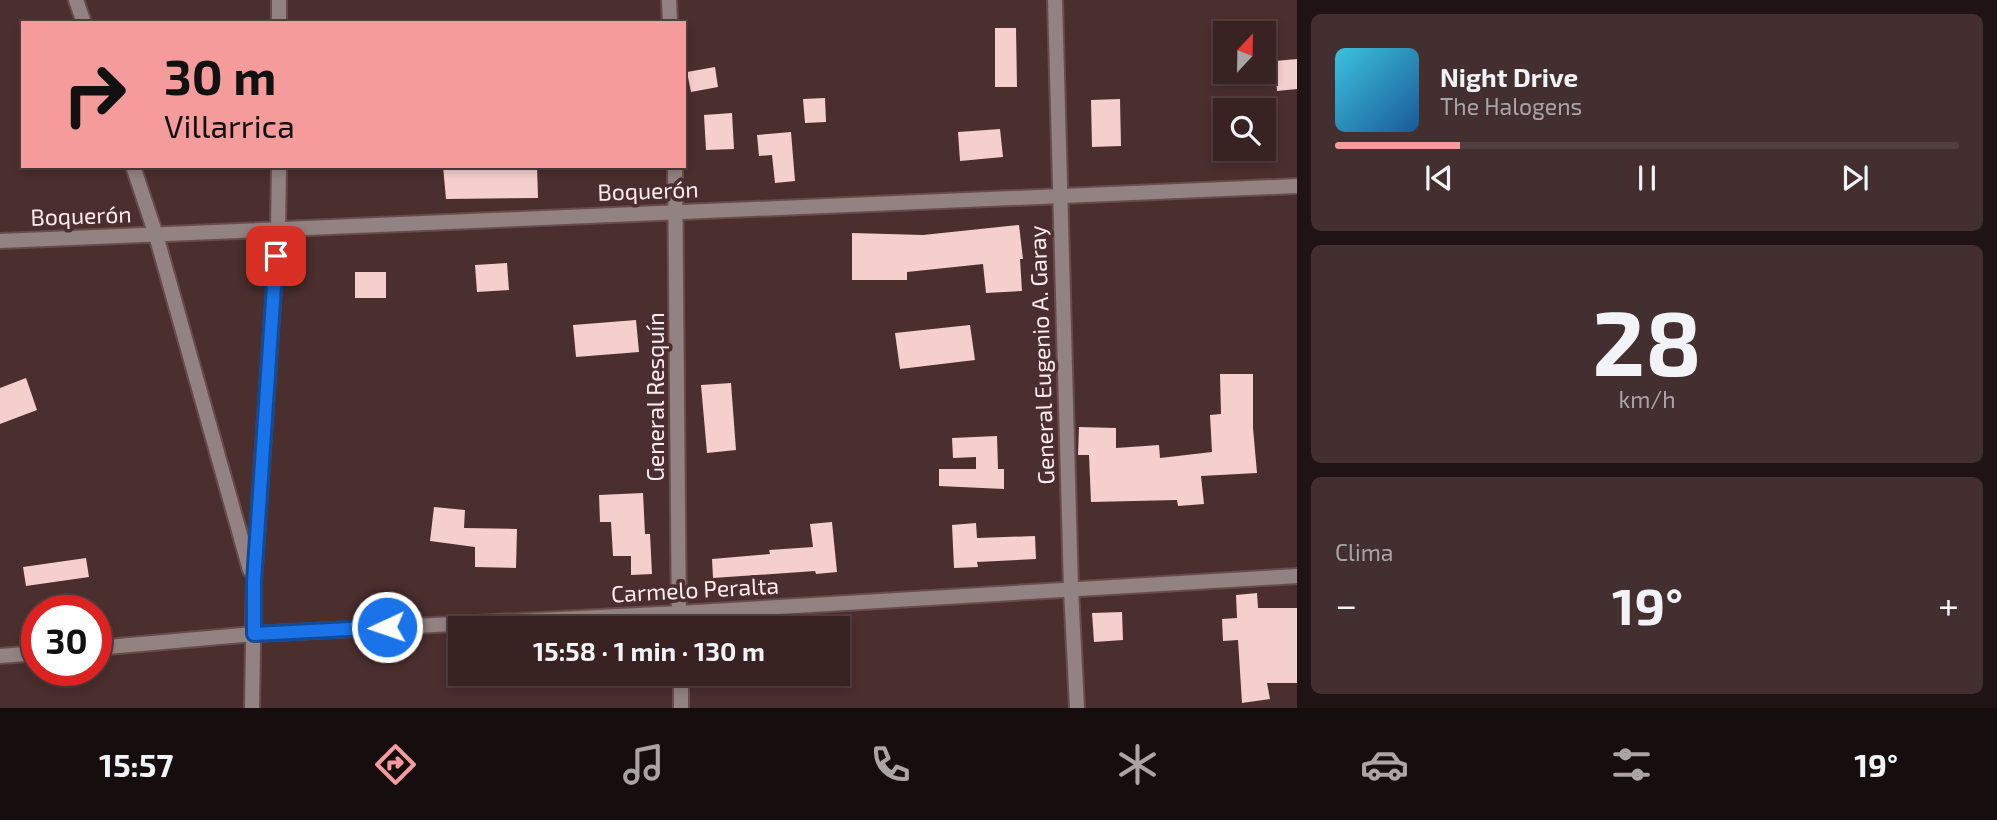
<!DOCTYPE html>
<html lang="es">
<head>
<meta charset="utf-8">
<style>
	body { margin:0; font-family:"Exo 2",sans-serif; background:#432f2f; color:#f1f3f6; height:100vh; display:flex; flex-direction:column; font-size:26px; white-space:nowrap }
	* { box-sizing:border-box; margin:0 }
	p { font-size:23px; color:#aba4a5 }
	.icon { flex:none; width:38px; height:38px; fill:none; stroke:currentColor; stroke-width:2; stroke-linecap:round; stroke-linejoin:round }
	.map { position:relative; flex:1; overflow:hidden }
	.side { display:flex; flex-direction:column; gap:14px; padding:14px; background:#1f1313; width:700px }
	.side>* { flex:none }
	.banner { position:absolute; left:21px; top:21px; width:665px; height:147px; border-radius:0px; box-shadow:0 4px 10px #0003,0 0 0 2px #523f40; background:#f59b9b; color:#111; overflow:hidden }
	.needle { width:46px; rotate:22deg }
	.buttons { position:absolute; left:1213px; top:21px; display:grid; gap:14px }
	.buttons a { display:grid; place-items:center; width:63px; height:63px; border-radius:0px; background:#382222; box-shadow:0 4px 10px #0003,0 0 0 2px #523f40; font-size:35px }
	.speed { position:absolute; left:21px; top:595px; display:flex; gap:14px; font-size:35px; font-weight:700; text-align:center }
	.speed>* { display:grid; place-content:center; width:91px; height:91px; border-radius:50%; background:#382222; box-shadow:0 4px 10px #0003,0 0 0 2px #523f40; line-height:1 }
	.speed .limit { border:10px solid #d22; background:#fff; color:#111 }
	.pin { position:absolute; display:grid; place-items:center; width:60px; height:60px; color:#fff; margin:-30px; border-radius:14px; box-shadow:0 4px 10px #0006 }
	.me { position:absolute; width:77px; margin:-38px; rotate:267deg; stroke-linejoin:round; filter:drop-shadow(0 0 5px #0008) }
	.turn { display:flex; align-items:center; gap:24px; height:147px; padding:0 28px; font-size:32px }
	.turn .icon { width:91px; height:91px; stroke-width:2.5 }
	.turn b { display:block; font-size:49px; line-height:60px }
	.big { font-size:52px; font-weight:700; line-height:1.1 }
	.side .card { flex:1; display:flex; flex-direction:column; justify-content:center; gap:10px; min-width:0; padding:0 24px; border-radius:10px; background:#432f2f }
	.side .dial { align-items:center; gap:0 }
	.dial b { font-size:91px; line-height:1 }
	.song { display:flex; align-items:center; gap:21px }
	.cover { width:84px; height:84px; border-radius:10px; background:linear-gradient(135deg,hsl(190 70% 55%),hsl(210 70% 35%)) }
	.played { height:7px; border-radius:4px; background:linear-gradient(90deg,#f59b9b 20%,#523f40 20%) }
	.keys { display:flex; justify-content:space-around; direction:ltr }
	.heat { display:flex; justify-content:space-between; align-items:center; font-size:38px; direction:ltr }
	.trip { position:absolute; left:448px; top:616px; width:402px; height:70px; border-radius:0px; background:#382222; box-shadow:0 4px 10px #0003,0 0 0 2px #523f40; font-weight:700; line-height:70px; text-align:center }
	.dock { display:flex; height:112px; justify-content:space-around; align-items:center; background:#160e0e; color:#aba4a5 }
	.dock .icon { width:49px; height:49px }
	.dock .on { color:#f59b9b }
	.dock b { font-size:32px; color:#f1f3f6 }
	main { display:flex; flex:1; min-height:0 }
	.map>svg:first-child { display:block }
	.building { fill:#f5cfce }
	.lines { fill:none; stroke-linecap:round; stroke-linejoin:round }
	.street-casing { stroke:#684c4c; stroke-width:18 }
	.street { stroke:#928382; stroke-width:14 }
	.route-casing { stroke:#114b97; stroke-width:18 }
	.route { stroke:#1a73e8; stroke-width:12 }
	.labels { text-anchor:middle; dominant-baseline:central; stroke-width:7; stroke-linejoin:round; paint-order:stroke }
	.street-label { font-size:23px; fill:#ffebeb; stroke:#4b2e2e }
</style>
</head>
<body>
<main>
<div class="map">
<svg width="1297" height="708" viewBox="0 0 1297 708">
	<rect width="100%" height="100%" fill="#4b2e2e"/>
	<g class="building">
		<path d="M 995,28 L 1016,28 L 1017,87 L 995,87 Z"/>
		<path d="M 1297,59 L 1297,89 L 1277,91 L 1275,61 Z"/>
		<path d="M 715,67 L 718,87 L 691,92 L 687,72 Z"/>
		<path d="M 825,98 L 826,122 L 805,123 L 803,99 Z"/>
		<path d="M 1120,99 L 1121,146 L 1092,147 L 1091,100 Z"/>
		<path d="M 732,113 L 734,149 L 706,150 L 704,115 Z"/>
		<path d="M 1000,129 L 1003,157 L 960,161 L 958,132 Z"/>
		<path d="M 791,132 L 795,181 L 775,183 L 772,155 L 759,156 L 757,135 Z"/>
		<path d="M 443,166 L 537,166 L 538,198 L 446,199 Z"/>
		<path d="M 1019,225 L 1023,259 L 1020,259 L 1022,291 L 986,293 L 983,264 L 907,272 L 907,280 L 852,280 L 852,233 L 923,235 Z"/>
		<path d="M 507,263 L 509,290 L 477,292 L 475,265 Z"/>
		<rect x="355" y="272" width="31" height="26"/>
		<path d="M 636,320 L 639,352 L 576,357 L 573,325 Z"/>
		<path d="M 970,325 L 975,360 L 900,369 L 895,333 Z"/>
		<path d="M 1220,374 L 1253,374 L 1253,428 L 1257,473 L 1201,476 L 1204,504 L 1178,506 L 1177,500 L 1091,502 L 1089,455 L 1078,455 L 1079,427 L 1116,428 L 1116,448 L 1159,445 L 1160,458 L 1212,452 L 1210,415 L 1221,414 Z"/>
		<path d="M 26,378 L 37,410 L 0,424 L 0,388 Z"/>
		<path d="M 731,383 L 736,450 L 707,453 L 701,385 Z"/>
		<path d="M 997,436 L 998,469 L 1004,469 L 1004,489 L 939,486 L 939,469 L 976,469 L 976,457 L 953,458 L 952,438 Z"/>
		<path d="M 643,493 L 645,534 L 650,534 L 652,574 L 631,575 L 631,556 L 613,556 L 611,522 L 600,522 L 599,495 Z"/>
		<path d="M 434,507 L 465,510 L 464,528 L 517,529 L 516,568 L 475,567 L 475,547 L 430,541 Z"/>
		<path d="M 832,522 L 837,572 L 816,574 L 815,571 L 713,578 L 712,559 L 770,554 L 769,550 L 813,547 L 810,524 Z"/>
		<path d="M 976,523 L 977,538 L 1035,536 L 1036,559 L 977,562 L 978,567 L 954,568 L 952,525 Z"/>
		<path d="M 86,558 L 89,577 L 26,586 L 23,567 Z"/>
		<path d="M 1257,593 L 1258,608 L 1297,608 L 1297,683 L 1267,683 L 1270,699 L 1242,703 L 1238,640 L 1223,641 L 1222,619 L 1237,618 L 1236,595 Z"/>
		<path d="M 1122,612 L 1123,640 L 1094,642 L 1092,613 Z"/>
	</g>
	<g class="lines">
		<g class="street-casing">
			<g id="street">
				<path d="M 76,0 L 84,23"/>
				<path d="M 669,0 L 670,23"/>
				<path d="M 1055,0 L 1071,589 L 1077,708"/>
				<path d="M 279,23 L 279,0"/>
				<path d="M 133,166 L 156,235 L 250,570"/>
				<path d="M 675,166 L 679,628"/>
				<path d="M 0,241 L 1297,186"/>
				<path d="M 96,648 L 254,634 L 679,613 L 1297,576"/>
				<path d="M 0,656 L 37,653"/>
				<path d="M 681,674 L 681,708"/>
				<path d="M 252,708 L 254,581 L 278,229 L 279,166"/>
			</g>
		</g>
		<use href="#street" class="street"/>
	</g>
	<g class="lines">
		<g class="route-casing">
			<path id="route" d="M 276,256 L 254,581 L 254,634 L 387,627"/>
		</g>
		<use href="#route" class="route"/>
	</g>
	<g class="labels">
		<g class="street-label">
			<text transform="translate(648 190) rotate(-2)">Boquerón</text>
			<text transform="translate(81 215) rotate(-2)">Boquerón</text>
			<text transform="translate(1041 355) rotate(-92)">General Eugenio A. Garay</text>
			<text transform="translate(655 397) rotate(-90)">General Resquín</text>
			<text transform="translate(695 589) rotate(-3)">Carmelo Peralta</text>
		</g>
	</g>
</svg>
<div class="buttons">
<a><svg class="needle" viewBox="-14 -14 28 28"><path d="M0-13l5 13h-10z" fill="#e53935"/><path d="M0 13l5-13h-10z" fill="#aba4a5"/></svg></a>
<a><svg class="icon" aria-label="search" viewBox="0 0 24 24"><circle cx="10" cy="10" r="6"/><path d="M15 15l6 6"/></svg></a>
</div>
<div class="speed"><div class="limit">30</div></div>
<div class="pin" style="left:276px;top:256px;background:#d93025"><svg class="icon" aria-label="arrive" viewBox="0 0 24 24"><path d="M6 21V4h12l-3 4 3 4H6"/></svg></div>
<svg class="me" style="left:387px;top:627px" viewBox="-20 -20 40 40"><circle r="17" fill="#1a73e8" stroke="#fff" stroke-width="3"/><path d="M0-11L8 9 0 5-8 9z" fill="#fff"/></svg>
<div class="trip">15:58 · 1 min · 130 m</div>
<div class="banner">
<div class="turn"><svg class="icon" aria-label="right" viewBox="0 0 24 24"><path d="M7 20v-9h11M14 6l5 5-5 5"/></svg><div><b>30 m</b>Villarrica</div></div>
</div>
</div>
<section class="side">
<div class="card">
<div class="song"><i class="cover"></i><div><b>Night Drive</b><p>The Halogens</p></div></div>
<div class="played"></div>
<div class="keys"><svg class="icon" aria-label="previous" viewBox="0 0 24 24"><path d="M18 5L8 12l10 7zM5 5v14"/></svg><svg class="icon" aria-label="pause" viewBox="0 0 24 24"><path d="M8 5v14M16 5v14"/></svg><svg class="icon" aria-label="next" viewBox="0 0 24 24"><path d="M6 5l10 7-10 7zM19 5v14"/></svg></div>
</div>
<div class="card dial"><b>28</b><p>km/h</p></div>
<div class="card"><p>Clima</p>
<div class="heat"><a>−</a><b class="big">19°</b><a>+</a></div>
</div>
</section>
</main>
<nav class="dock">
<b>15:57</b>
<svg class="icon on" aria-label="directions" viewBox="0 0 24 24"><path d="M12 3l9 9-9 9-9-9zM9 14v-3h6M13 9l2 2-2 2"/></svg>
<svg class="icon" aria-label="music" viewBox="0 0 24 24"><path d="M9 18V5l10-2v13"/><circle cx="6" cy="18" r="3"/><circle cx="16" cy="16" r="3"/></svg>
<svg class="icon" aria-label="phone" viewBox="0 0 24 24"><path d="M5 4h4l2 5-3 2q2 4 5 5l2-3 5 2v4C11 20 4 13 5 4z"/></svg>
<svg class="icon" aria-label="climate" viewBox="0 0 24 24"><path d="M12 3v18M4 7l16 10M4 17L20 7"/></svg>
<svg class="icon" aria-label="car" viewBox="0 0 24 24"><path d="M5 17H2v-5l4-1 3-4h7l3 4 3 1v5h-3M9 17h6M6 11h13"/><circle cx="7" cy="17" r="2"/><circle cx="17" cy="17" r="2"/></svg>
<svg class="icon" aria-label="filters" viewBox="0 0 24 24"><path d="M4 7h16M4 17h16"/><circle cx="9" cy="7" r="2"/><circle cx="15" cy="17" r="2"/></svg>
<b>19°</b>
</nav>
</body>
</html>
